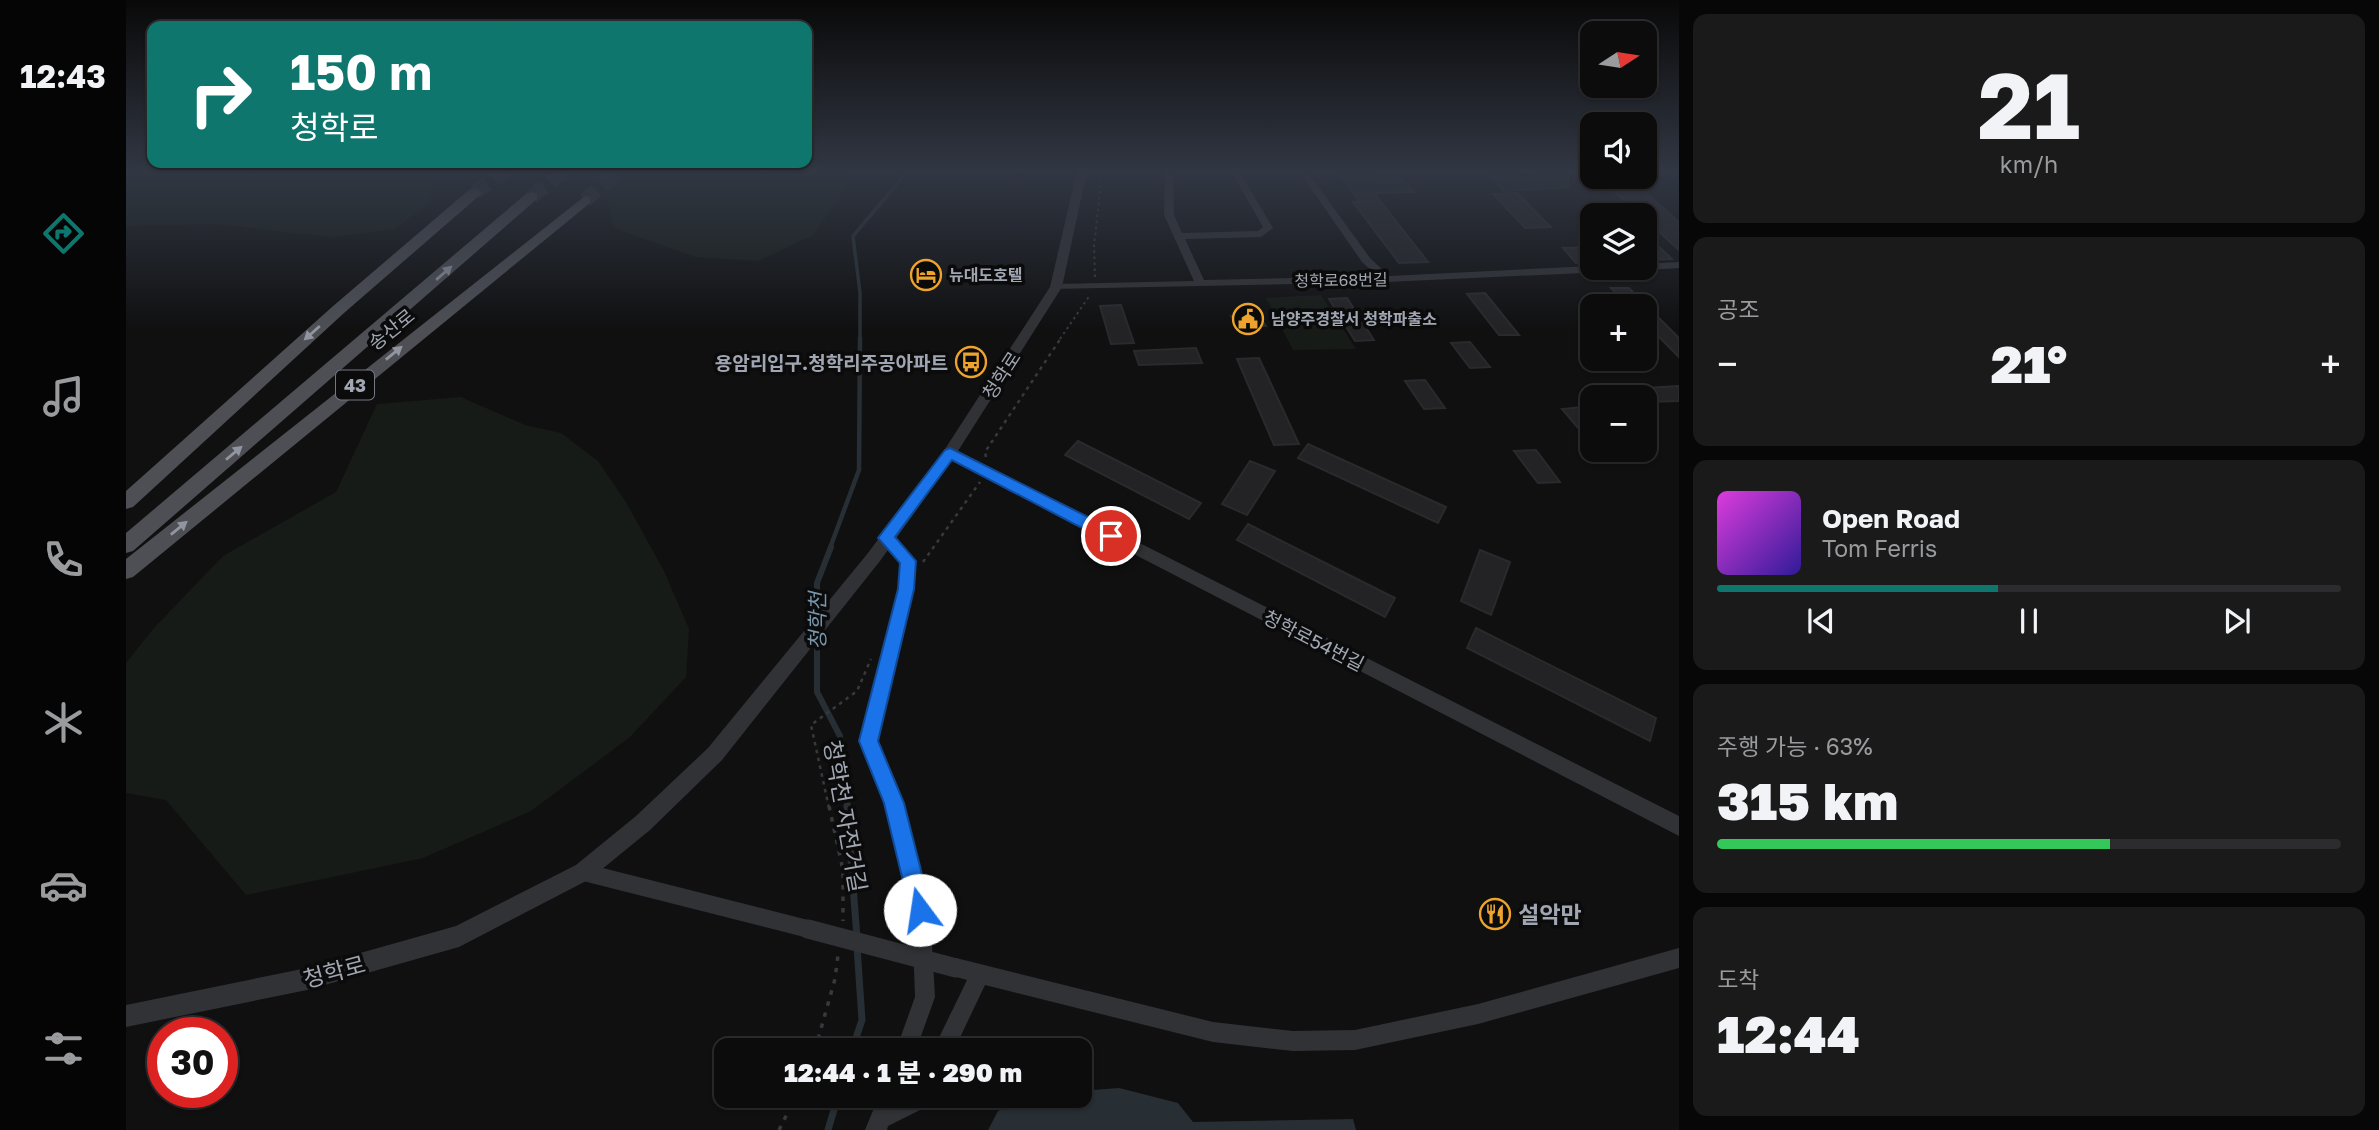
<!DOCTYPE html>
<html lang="ko">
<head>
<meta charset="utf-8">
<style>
	body { margin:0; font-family:"Golos Text","Noto Sans KR",sans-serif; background:#1a1a1b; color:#f1f3f6; height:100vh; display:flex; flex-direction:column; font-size:26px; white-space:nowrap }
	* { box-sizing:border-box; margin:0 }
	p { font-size:23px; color:#9a9b9d }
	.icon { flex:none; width:38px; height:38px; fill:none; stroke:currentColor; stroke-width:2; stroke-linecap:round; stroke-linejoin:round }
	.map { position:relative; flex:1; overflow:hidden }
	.sheet { display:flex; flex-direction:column; gap:14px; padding:14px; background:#070707; width:700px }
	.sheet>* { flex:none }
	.top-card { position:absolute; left:21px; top:21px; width:665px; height:147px; border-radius:14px; box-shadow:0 2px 5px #0004,0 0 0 2px #2c2c2e; background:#0f766e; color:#fff; overflow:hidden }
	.needle { width:46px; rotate:78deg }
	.controls { position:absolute; left:1454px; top:21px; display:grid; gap:14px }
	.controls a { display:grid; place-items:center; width:77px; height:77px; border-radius:14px; background:#0c0c0d; box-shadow:0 2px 5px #0004,0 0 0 2px #2c2c2e; font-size:35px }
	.speed { position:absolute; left:21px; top:1017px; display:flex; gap:14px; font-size:35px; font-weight:700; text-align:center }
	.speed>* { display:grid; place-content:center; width:91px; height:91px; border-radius:50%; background:#0c0c0d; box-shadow:0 2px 5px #0004,0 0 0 2px #2c2c2e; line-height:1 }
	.speed .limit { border:10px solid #d22; background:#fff; color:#111 }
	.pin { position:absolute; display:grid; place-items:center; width:60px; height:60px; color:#fff; margin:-30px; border:4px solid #fff; border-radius:50%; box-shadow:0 2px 7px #0007 }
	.me { position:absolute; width:77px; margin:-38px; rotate:346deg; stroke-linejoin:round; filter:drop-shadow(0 0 5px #0008) }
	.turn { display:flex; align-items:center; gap:24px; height:147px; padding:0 28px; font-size:32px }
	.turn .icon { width:91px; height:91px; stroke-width:2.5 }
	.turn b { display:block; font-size:49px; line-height:60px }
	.big { font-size:52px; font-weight:800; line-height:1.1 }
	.sheet .widget { flex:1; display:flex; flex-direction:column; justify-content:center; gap:10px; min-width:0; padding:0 24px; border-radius:14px; background:#1a1a1b }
	.sheet .dial { align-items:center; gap:0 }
	.dial b { font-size:91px; line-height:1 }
	.song { display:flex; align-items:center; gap:21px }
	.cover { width:84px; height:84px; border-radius:10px; background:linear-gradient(135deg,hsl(300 70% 55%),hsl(250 70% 35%)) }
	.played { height:7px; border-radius:4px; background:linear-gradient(90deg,#0f766e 45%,#2c2c2e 45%) }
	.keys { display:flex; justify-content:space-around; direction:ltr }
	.heat { display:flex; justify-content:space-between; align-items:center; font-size:38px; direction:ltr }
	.charge { height:10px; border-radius:5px; background:linear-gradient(90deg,#34c759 63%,#2c2c2e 0) }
	.trip { position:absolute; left:588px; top:1038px; width:378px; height:70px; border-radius:14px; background:#0c0c0d; box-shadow:0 2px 5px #0004,0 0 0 2px #2c2c2e; font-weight:800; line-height:70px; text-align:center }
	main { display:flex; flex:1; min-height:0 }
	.dock { display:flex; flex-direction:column; width:126px; justify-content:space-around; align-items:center; background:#050505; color:#9a9b9d }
	.dock .icon { width:49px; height:49px }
	.dock .current { color:#0f766e }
	.dock b { font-size:32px; color:#f1f3f6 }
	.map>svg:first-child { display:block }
	.green { fill:#161b17 }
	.water { fill:#272f34 }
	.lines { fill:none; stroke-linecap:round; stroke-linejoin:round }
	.stream-far3 { stroke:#272f34; stroke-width:3.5 }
	.stream-far2 { stroke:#272f34; stroke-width:4.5 }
	.stream-far1 { stroke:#272f34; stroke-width:6 }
	.stream { stroke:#272f34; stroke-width:7 }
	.building { fill:#232325; stroke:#2a2a2d; stroke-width:2 }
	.primary-tunnel { stroke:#2d2e31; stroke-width:15; stroke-dasharray:15 8; stroke-linecap:butt }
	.path-far2 { stroke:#37393d; stroke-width:2; stroke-dasharray:2.5 3.5; stroke-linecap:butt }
	.path-far1 { stroke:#37393d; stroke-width:2.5; stroke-dasharray:3.5 4.5; stroke-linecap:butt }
	.path { stroke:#37393d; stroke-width:3.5; stroke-dasharray:4.5 7; stroke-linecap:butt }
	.minor { fill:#313236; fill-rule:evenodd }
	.tertiary { fill:#313236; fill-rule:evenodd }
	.primary { fill:#4d4f55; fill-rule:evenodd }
	.minor-bridge { stroke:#313236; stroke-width:19 }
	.oneway { fill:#90959f }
	.route { fill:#1a73e8; stroke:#114b97; stroke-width:2 }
	.labels { text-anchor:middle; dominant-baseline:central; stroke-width:7; stroke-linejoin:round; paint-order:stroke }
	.far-poi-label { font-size:16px; font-weight:bold; fill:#a1a7b2; stroke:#0b0b0c; text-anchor:start }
	.far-street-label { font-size:16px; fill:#a1a7b2; stroke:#0b0b0c }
	.shield { fill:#0b0b0c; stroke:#747880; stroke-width:2 }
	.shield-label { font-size:18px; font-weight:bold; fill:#a1a7b2 }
	.street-label { font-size:19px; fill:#a1a7b2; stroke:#0b0b0c }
	.poi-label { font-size:19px; font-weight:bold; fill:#a1a7b2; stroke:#0b0b0c; text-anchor:end }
	.water-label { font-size:21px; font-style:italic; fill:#7897ad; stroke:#0b0b0c }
	.near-street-label { font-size:23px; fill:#a1a7b2; stroke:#0b0b0c }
	.near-poi-label { font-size:23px; font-weight:bold; fill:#a1a7b2; stroke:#0b0b0c; text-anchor:start }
</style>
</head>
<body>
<main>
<nav class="dock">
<b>12:43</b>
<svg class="icon current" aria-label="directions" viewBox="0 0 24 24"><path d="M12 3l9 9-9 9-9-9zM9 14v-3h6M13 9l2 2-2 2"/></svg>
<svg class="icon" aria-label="music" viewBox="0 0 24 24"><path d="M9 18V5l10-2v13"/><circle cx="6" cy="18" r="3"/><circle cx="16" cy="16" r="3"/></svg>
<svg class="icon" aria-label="phone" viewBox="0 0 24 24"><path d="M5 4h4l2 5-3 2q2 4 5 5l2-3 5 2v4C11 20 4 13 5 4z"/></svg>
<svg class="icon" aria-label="climate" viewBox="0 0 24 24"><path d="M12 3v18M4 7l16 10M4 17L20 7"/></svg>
<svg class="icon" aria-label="car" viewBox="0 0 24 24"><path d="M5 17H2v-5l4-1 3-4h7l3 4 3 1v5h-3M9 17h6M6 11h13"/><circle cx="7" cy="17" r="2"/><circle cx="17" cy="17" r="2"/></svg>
<svg class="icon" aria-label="filters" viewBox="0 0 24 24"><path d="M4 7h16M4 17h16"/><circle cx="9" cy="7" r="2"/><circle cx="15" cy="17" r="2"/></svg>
</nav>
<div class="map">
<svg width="1553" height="1130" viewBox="0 0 1553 1130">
	<rect width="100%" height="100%" fill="#101011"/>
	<g class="green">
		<path d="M 0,171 L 329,171 L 308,182 L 303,204 L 268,229 L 206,237 L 88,224 L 0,226 Z"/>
		<path d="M 420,171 L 726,171 L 724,183 L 687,235 L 632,261 L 569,257 L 488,228 L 482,203 L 457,177 Z"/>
		<path d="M 1195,295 L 1230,349 L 1167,350 L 1140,298 Z"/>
		<path d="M 335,397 L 399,425 L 435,433 L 472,461 L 500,502 L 538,571 L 563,629 L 560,677 L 504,737 L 405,811 L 297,858 L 120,895 L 40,800 L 0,793 L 0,663 L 28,628 L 97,556 L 210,492 L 251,404 Z"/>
	</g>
	<path class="water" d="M 993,1088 L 1052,1103 L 1067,1122 L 1227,1119 L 1230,1130 L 862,1130 L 872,1111 L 922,1096 L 954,1096 L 954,1091 Z"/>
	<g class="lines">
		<path class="stream-far3" d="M 734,339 L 734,293 L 727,236 L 782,171"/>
		<path class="stream-far2" d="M 704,548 L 733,470 L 734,338"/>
		<g class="stream-far1">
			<path d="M 691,622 L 691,583 L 705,547"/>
			<path d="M 691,635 L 691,692 L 714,736 L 722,808"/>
		</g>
		<g class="stream">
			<path d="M 721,806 L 731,938"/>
			<path d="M 726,1050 L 736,1020 L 731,947"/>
			<path d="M 702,1130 L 712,1096"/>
		</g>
	</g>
	<g class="building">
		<path d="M 1212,171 L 1241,171 L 1247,179 L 1277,179 L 1288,192 L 1248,193 L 1302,262 L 1273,263 L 1227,202 L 1233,202 Z"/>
		<path d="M 1358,171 L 1383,171 L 1391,178 L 1442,175 L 1443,187 L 1378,191 Z"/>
		<path d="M 1508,182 L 1553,222 L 1553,250 L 1519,219 L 1519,215 L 1515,215 L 1480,184 Z"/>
		<path d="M 1391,193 L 1425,227 L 1399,228 L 1367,194 Z"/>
		<path d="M 1519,245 L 1531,245 L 1546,259 L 1519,260 Z"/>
		<path d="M 1466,247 L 1466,262 L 1450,263 L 1437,248 Z"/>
		<path d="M 1485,288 L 1503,288 L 1553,338 L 1553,357 L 1519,323 L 1519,306 L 1502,306 Z"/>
		<path d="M 1359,293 L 1393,335 L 1373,335 L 1341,294 Z"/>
		<path d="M 1221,298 L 1248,340 L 1229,341 L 1203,299 Z"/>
		<path d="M 995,305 L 1008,343 L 985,344 L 974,306 Z"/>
		<path d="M 1131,314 L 1140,326 L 1113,328 L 1105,316 Z"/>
		<path d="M 1344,342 L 1364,367 L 1344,368 L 1325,343 Z"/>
		<path d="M 1070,348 L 1076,363 L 1013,365 L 1008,351 Z"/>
		<path d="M 1133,358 L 1173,444 L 1148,445 L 1111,359 Z"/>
		<path d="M 1299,380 L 1319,408 L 1298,409 L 1279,381 Z"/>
		<path d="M 1553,386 L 1553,401 L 1519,402 L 1519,388 Z"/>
		<path d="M 1457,407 L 1466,418 L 1466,444 L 1436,409 Z"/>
		<path d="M 952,441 L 1075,503 L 1063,519 L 939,455 Z"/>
		<path d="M 1182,444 L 1320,507 L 1312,523 L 1172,458 Z"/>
		<path d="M 1410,450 L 1434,482 L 1412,483 L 1388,451 Z"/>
		<path d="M 1124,461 L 1149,471 L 1121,515 L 1096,504 Z"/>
		<path d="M 1122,524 L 1269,598 L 1259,617 L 1111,540 Z"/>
		<path d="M 1354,550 L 1384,562 L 1365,615 L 1335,601 Z"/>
		<path d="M 1350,628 L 1530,718 L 1524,741 L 1341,648 Z"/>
	</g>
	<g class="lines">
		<g class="primary-tunnel">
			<path d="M 349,192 L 380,171"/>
			<path d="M 406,196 L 439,171"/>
			<path d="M 459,200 L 494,171"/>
		</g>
		<g class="path-far2">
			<path d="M 1519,171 L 1539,171 L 1553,182"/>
			<path d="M 969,277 L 968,246 L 976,171"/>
			<path d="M 934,339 L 964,295"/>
		</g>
		<g class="path-far1">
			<path d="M 860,457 L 859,452 L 935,338"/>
			<path d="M 797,562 L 854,482"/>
			<path d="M 703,808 L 685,725 L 731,691 L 745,659"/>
		</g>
		<g class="path">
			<path d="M 703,806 L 717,870 L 717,921"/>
			<path d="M 689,1050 L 709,979 L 712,955"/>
			<path d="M 653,1130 L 670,1096"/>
		</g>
		<g class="minor">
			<path d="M 1039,171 L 1047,171 L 1048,215 L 1056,233 L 1132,231 L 1137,227 L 1105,171 L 1113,171 L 1147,228 L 1135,237 L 1059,239 L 1078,280 L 1251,276 L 1236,262 L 1173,171 L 1181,171 L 1244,258 L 1263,276 L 1466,266 L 1505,268 L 1500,271 L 1260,282 L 926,289 L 926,285 L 930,284 L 1068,281 L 1038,215 Z"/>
			<path d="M 1553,262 L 1553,268 L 1519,270 L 1514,268 L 1519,268 L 1519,264 Z"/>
			<path d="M 760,533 L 765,534 L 789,561 L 787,589 L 750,741 L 777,803 L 804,910 L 809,997 L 790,1050 L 770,1050 L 789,997 L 786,910 L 759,803 L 734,741 L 773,589 L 775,563 L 753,538 Z"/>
			<path d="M 457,863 L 682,920 L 689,922 L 691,929 L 689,936 L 682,938 L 457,881 L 451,878 L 448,872 L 451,866 Z"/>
			<path d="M 1553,948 L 1553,968 L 1352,1024 L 1229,1050 L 1167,1051 L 1087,1042 L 859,985 L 828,1050 L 807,1050 L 841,980 L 823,975 L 820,968 L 823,961 L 830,958 L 1087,1022 L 1167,1031 L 1229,1030 L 1352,1004 Z"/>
			<path d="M 753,1096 L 773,1096 L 772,1099 L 780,1096 L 804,1096 L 798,1108 L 762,1126 L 761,1130 L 739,1130 Z"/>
		</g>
		<path class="tertiary" d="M 951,171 L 961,171 L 936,287 L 832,451 L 1553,816 L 1553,836 L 826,460 L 754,561 L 596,760 L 524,830 L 464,879 L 333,947 L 181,990 L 0,1027 L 0,1005 L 181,968 L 330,926 L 450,865 L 510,816 L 582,748 L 742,553 L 819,449 L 924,287 Z"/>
		<g class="primary">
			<path d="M 349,188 L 356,192 L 354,195 L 218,313 L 7,507 L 0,509 L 0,491 L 206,307 L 344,189 Z"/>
			<path d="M 406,192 L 411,193 L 411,199 L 7,551 L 0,553 L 0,533 L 401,193 Z"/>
			<path d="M 459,196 L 464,197 L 464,203 L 7,577 L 0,579 L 0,559 Z"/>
		</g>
		<path class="minor-bridge" d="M 682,929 L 830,968"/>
	</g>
	<defs><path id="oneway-solid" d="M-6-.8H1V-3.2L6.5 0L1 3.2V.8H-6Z" transform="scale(1.75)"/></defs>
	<g class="oneway">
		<use href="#oneway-solid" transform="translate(318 273) rotate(-41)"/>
		<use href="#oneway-solid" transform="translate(186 333) rotate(138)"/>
		<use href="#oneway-solid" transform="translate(268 353) rotate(-39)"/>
		<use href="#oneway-solid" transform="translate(108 453) rotate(-40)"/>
		<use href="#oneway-solid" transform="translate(53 528) rotate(-39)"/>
	</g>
	<linearGradient id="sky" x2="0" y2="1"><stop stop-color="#090909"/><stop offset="0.52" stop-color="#313743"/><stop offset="1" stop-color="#313743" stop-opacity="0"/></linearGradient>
	<rect width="1553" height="329" fill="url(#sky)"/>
	<path class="route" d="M 824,448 L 990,531 L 992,536 L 990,540 L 979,540 L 826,460 L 769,537 L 790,561 L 788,589 L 752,741 L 778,803 L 805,910 L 802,917 L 794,920 L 787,917 L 784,910 L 758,803 L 733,741 L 772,589 L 774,563 L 752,538 L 819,450 Z"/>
	<defs>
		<g id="hotel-ring" transform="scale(1.575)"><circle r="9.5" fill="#0b0b0c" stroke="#eda32c" stroke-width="1.5"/><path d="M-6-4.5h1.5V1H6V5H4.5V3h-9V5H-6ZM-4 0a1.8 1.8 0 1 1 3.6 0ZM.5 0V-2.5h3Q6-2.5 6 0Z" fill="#eda32c"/></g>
		<g id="civic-ring" transform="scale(1.575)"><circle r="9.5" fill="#0b0b0c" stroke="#eda32c" stroke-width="1.5"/><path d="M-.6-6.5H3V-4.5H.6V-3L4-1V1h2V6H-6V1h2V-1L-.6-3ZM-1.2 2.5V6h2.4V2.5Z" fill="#eda32c"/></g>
		<g id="bus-ring" transform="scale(1.575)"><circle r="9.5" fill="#0b0b0c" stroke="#eda32c" stroke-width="1.5"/><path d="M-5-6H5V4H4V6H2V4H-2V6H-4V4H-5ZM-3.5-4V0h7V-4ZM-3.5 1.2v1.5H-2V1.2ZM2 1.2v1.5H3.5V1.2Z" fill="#eda32c"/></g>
		<g id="restaurant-ring" transform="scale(1.575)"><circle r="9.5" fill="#0b0b0c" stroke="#eda32c" stroke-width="1.5"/><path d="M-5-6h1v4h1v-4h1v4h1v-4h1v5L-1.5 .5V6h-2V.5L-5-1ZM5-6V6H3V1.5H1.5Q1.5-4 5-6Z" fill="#eda32c"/></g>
	</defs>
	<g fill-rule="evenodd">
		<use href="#hotel-ring" x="800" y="275"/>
		<use href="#civic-ring" x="1122" y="319"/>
		<use href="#bus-ring" x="845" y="362"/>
		<use href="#restaurant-ring" x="1369" y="914"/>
	</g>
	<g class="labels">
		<g class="far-poi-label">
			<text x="823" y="275">뉴대도호텔</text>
			<text x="1145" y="319">남양주경찰서 청학파출소</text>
		</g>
		<g class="far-street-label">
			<text transform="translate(1215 280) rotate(-1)">청학로68번길</text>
		</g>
		<rect class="shield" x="210" y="370.5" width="38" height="29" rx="5"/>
		<g class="shield-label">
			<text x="229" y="385">43</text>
		</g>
		<g class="street-label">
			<text transform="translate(265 329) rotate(-39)">송산로</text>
			<text transform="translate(875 375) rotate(-57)">청학로</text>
			<text transform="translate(1188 640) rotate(27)">청학로54번길</text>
		</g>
		<g class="poi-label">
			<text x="822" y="362">용암리입구.청학리주공아파트</text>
		</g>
		<g class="water-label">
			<text transform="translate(691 621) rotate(-90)">청학천</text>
		</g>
		<g class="near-street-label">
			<text transform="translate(720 816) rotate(80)">청학천 자전거길</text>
			<text transform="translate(208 971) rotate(-15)">청학로</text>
		</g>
		<g class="near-poi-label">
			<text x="1392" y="914">설악만</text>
		</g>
	</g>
</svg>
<div class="controls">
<a><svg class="needle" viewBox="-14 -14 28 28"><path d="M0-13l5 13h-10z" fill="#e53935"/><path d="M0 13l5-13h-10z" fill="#9a9b9d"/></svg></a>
<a><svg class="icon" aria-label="sound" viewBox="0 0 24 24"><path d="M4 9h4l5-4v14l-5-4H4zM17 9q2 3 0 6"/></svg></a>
<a><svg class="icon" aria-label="layers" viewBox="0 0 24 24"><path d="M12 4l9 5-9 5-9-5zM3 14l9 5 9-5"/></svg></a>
<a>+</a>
<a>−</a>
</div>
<div class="speed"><div class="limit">30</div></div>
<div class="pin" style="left:985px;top:536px;background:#d93025"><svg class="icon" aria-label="arrive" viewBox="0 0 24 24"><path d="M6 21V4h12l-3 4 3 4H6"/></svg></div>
<svg class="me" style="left:794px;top:910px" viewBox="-20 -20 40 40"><circle r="19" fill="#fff"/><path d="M0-13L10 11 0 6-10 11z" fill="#1a73e8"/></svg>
<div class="trip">12:44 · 1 분 · 290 m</div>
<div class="top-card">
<div class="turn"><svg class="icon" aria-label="right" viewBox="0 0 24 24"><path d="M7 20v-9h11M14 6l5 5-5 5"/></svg><div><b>150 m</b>청학로</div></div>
</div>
</div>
<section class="sheet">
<div class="widget dial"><b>21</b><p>km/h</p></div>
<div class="widget"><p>공조</p>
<div class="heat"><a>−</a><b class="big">21°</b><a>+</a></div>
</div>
<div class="widget">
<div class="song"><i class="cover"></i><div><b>Open Road</b><p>Tom Ferris</p></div></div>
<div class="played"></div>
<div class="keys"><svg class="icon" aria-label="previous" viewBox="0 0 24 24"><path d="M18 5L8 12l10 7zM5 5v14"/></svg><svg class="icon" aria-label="pause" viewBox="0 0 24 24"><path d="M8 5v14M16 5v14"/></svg><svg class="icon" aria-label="next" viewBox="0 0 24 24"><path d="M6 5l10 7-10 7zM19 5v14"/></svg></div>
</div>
<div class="widget"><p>주행 가능 · 63%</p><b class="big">315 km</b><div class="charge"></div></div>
<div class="widget"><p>도착</p><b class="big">12:44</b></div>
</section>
</main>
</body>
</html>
